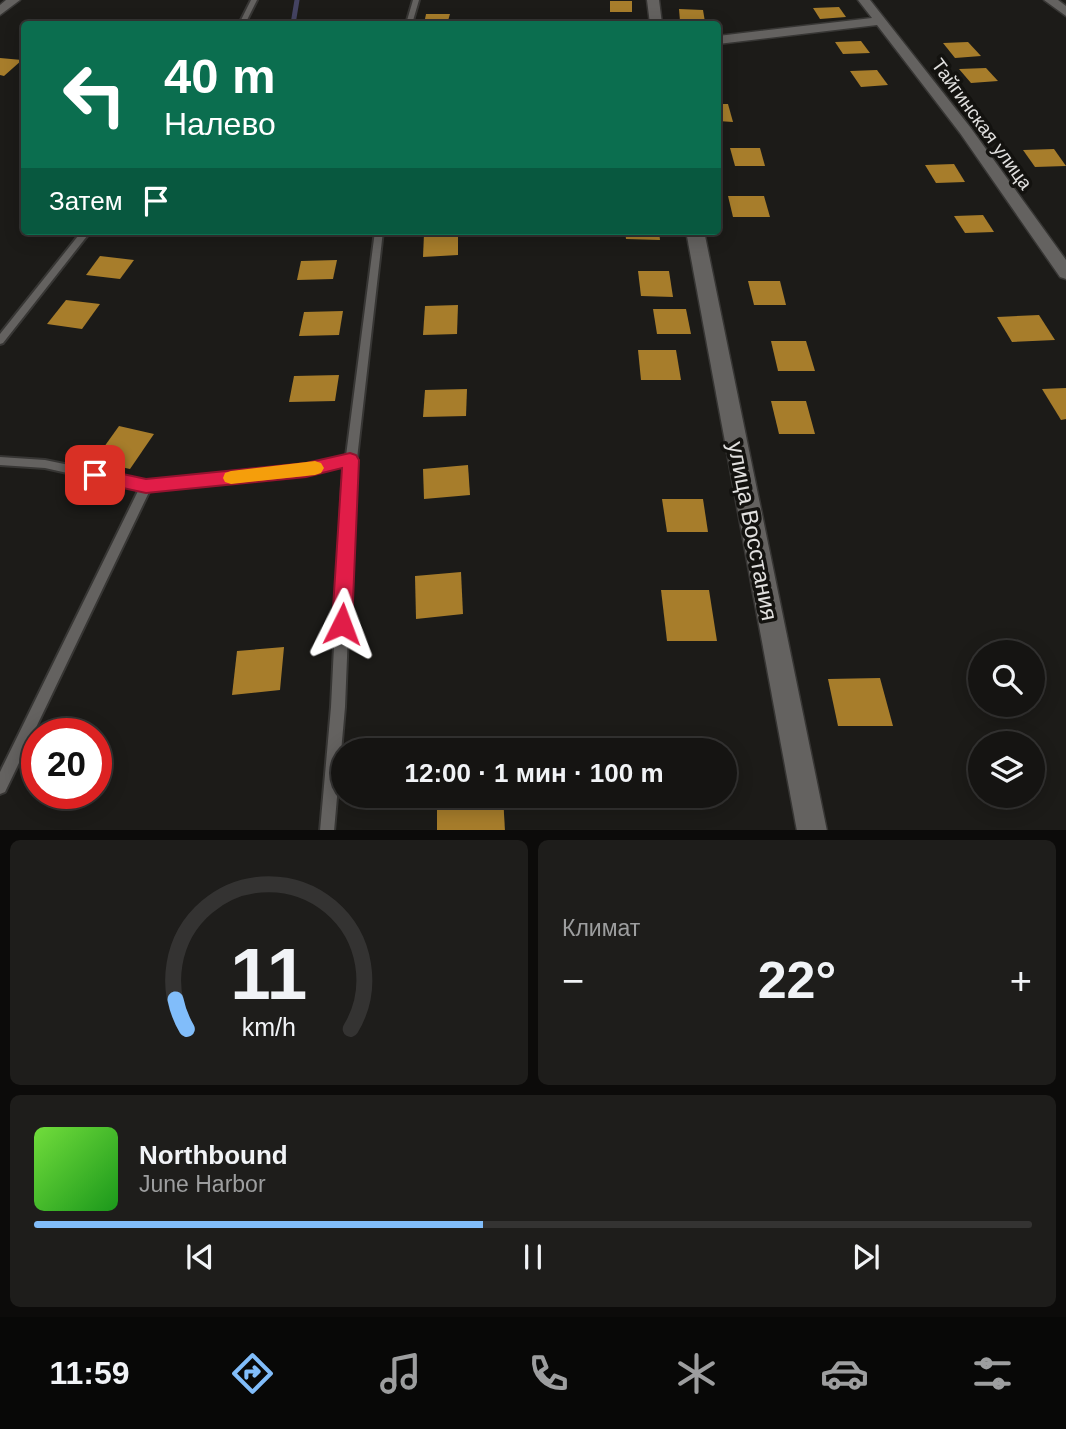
<!DOCTYPE html>
<html lang="ru">
<head>
<meta charset="utf-8">
<style>
	body { margin:0; font-family:Arial,sans-serif; background:#1e1d1b; color:#f1f3f6; height:100vh; display:flex; flex-direction:column; font-size:26px; white-space:nowrap }
	* { box-sizing:border-box; margin:0 }
	p { font-size:23px; color:#9d9e9f }
	.icon { flex:none; width:38px; height:38px; fill:none; stroke:currentColor; stroke-width:2; stroke-linecap:round; stroke-linejoin:round }
	.map { position:relative; height:830px; overflow:hidden }
	.panel { display:flex; flex-direction:column; gap:10px; padding:10px; background:#0c0b0a; flex:1 }
	.panel>* { flex:none }
	.guide { position:absolute; left:21px; top:21px; width:700px; height:214px; border-radius:7px; box-shadow:0 4px 18px #0003,0 0 0 2px #343332; background:#0b6e4f; color:#fff; overflow:hidden }
	.buttons { position:absolute; left:968px; top:640px; display:grid; gap:14px }
	.buttons a { display:grid; place-items:center; width:77px; height:77px; border-radius:50%; background:#151412; box-shadow:0 4px 18px #0003,0 0 0 2px #343332; font-size:35px }
	.speed { position:absolute; left:21px; top:718px; display:flex; gap:14px; font-size:35px; font-weight:700; text-align:center }
	.speed>* { display:grid; place-content:center; width:91px; height:91px; border-radius:50%; background:#151412; box-shadow:0 4px 18px #0003,0 0 0 2px #343332; line-height:1 }
	.speed .limit { border:10px solid #d22; background:#fff; color:#111 }
	.pin { position:absolute; display:grid; place-items:center; width:60px; height:60px; color:#fff; margin:-30px; border-radius:14px; box-shadow:0 4px 10px #0006 }
	.me { position:absolute; width:77px; margin:-38px; rotate:3deg; stroke-linejoin:round; filter:drop-shadow(0 0 5px #0008) }
	.turn { display:flex; align-items:center; gap:24px; height:147px; padding:0 28px; font-size:32px }
	.turn .icon { width:91px; height:91px; stroke-width:2.5 }
	.turn b { display:block; font-size:49px; line-height:60px }
	.then { display:flex; align-items:center; height:66px; padding:0 28px; background:#0003; gap:14px; font-size:26px }
	.big { font-size:52px; font-weight:800; line-height:1.1 }
	.panel .widget { flex:1; display:flex; flex-direction:column; justify-content:center; gap:10px; min-width:0; padding:0 24px; border-radius:10px; background:#1e1d1b }
	.panel .dial { align-items:center; gap:0 }
	.dial svg { height:182px; overflow:visible; fill:none; stroke:#343332; stroke-width:7; stroke-linecap:round; text-anchor:middle }
	.dial text { fill:#f1f3f6; stroke:none }
	.song { display:flex; align-items:center; gap:21px }
	.cover { width:84px; height:84px; border-radius:10px; background:linear-gradient(135deg,hsl(100 70% 55%),hsl(120 70% 35%)) }
	.played { height:7px; border-radius:4px; background:linear-gradient(90deg,#81bdfa 45%,#343332 45%) }
	.keys { display:flex; justify-content:space-around; direction:ltr }
	.heat { display:flex; justify-content:space-between; align-items:center; font-size:38px; direction:ltr }
	.panel .tiles { flex:1; display:grid; gap:10px; grid-template-columns:1fr 1fr }
	.widget:last-child { grid-column:span 2 }
	.trip { position:absolute; left:331px; top:738px; width:406px; height:70px; border-radius:35px; background:#151412; box-shadow:0 4px 18px #0003,0 0 0 2px #343332; font-weight:800; line-height:70px; text-align:center }
	.tab-bar { display:flex; height:112px; justify-content:space-around; align-items:center; background:#080807; color:#9d9e9f }
	.tab-bar .icon { width:49px; height:49px }
	.tab-bar .active { color:#81bdfa }
	.tab-bar b { font-size:32px; color:#f1f3f6 }
	.map>svg:first-child { display:block }
	.lines { fill:none; stroke-linecap:round; stroke-linejoin:round }
	.stream { stroke:#444362; stroke-width:5 }
	.building { fill:#a77d2b }
	.lane-casing { stroke:#373634; stroke-width:4 }
	.street-casing { stroke:#373634; stroke-width:3 }
	.lane { fill:#646260; fill-rule:evenodd }
	.street { fill:#646260; fill-rule:evenodd }
	.route { fill:#e11d48; stroke:#92132f; stroke-width:2 }
	.slow { fill:#f59e0b }
	.labels { text-anchor:middle; dominant-baseline:central; stroke-width:7; stroke-linejoin:round; paint-order:stroke }
	.far-street-label { font-size:19px; fill:#e1e0df; stroke:#13120f }
	.street-label { font-size:23px; fill:#e1e0df; stroke:#13120f }
</style>
</head>
<body>
<div class="map">
<svg width="1066" height="831" viewBox="0 0 1066 831">
	<rect width="100%" height="100%" fill="#1c1b18"/>
	<g class="lines">
		<path class="stream" d="M 293,24 L 297,0"/>
	</g>
	<g class="building">
		<rect x="610" y="1" width="22" height="11"/>
		<path d="M 839,7 L 846,17 L 820,19 L 813,8 Z"/>
		<path d="M 679,9 L 703,10 L 705,22 L 680,21 Z"/>
		<path d="M 426,14 L 450,14 L 447,24 L 424,24 Z"/>
		<path d="M 179,19 L 205,20 L 202,24 L 177,24 Z"/>
		<path d="M 861,41 L 870,53 L 843,54 L 835,42 Z"/>
		<path d="M 968,42 L 981,56 L 955,58 L 943,43 Z"/>
		<path d="M 0,58 L 22,60 L 4,76 L 0,75 Z"/>
		<path d="M 986,68 L 998,81 L 971,83 L 959,69 Z"/>
		<path d="M 877,70 L 888,85 L 861,87 L 850,71 Z"/>
		<path d="M 718,104 L 728,104 L 733,122 L 718,121 Z"/>
		<path d="M 730,148 L 760,148 L 765,166 L 735,166 Z"/>
		<path d="M 1054,149 L 1066,166 L 1035,167 L 1023,150 Z"/>
		<path d="M 954,164 L 965,182 L 936,183 L 925,165 Z"/>
		<path d="M 728,196 L 764,196 L 770,217 L 733,217 Z"/>
		<path d="M 983,215 L 994,232 L 965,233 L 954,216 Z"/>
		<path d="M 625,231 L 659,231 L 660,240 L 626,239 Z"/>
		<path d="M 458,232 L 458,255 L 423,257 L 424,234 Z"/>
		<path d="M 100,256 L 134,260 L 120,279 L 86,275 Z"/>
		<path d="M 337,260 L 333,279 L 297,280 L 301,261 Z"/>
		<path d="M 638,271 L 669,271 L 673,297 L 641,296 Z"/>
		<path d="M 748,281 L 780,281 L 786,305 L 754,305 Z"/>
		<path d="M 66,300 L 100,304 L 82,329 L 47,324 Z"/>
		<path d="M 458,305 L 457,334 L 423,335 L 425,306 Z"/>
		<path d="M 653,309 L 686,309 L 691,334 L 657,334 Z"/>
		<path d="M 343,311 L 339,335 L 299,336 L 304,312 Z"/>
		<path d="M 1039,315 L 1055,340 L 1012,342 L 997,317 Z"/>
		<path d="M 771,341 L 806,341 L 815,371 L 778,371 Z"/>
		<path d="M 638,350 L 676,350 L 681,380 L 641,380 Z"/>
		<path d="M 339,375 L 335,401 L 289,402 L 294,376 Z"/>
		<path d="M 1066,388 L 1066,419 L 1061,420 L 1042,389 Z"/>
		<path d="M 467,389 L 466,416 L 423,417 L 425,390 Z"/>
		<path d="M 771,401 L 806,401 L 815,434 L 779,434 Z"/>
		<path d="M 119,426 L 154,434 L 130,469 L 94,461 Z"/>
		<path d="M 468,465 L 470,495 L 424,499 L 423,469 Z"/>
		<path d="M 662,499 L 703,499 L 708,532 L 667,532 Z"/>
		<path d="M 461,572 L 463,614 L 416,619 L 415,576 Z"/>
		<path d="M 661,590 L 709,590 L 717,641 L 667,641 Z"/>
		<path d="M 284,647 L 280,690 L 232,695 L 237,651 Z"/>
		<path d="M 880,678 L 893,726 L 838,726 L 828,679 Z"/>
		<path d="M 437,796 L 503,796 L 505,831 L 437,831 Z"/>
	</g>
	<g class="lines">
		<g class="lane-casing">
			<g id="lane">
				<path d="M 251,0 L 257,0 L 245,24 L 239,24 Z"/>
				<path d="M 413,0 L 419,0 L 412,24 L 406,24 Z"/>
				<path d="M 82,231 L 91,231 L 3,343 L 0,344 L 0,334 Z"/>
				<path d="M 375,231 L 383,231 L 354,485 L 345,707 L 334,831 L 320,831 L 331,707 L 342,485 L 345,465 L 306,474 L 150,490 L 5,792 L 0,794 L 0,772 L 139,489 L 45,468 L 0,465 L 0,457 L 45,460 L 146,481 L 306,466 L 346,456 Z"/>
			</g>
		</g>
		<g class="street-casing">
			<g id="street">
				<path d="M 6,0 L 20,0 L 0,15 L 0,5 Z"/>
				<path d="M 647,0 L 659,0 L 662,24 L 650,24 Z"/>
				<path d="M 858,0 L 870,0 L 970,127 L 1066,260 L 1066,279 L 1060,277 L 960,133 L 877,25 L 718,44 L 718,36 L 872,18 Z"/>
				<path d="M 1044,0 L 1058,0 L 1066,6 L 1066,16 Z"/>
				<path d="M 686,231 L 704,231 L 827,831 L 797,831 Z"/>
			</g>
		</g>
		<use href="#lane" class="lane"/>
		<use href="#street" class="street"/>
	</g>
	<path class="route" d="M 350,453 L 356,455 L 359,460 L 352,624 L 349,630 L 342,632 L 335,630 L 332,624 L 342,468 L 306,477 L 146,493 L 95,482 L 89,480 L 87,475 L 89,470 L 95,468 L 146,479 L 306,463 Z"/>
	<path class="slow" d="M 315,461 L 321,463 L 324,468 L 321,473 L 315,475 L 231,484 L 225,482 L 223,478 L 225,473 L 231,471 Z"/>
	<g class="labels">
		<g class="far-street-label">
			<text transform="translate(982 124) rotate(54)">Тайгинская улица</text>
		</g>
		<g class="street-label">
			<text transform="translate(753 531) rotate(79)">улица Восстания</text>
		</g>
	</g>
</svg>
<div class="buttons">
<a><svg class="icon" aria-label="search" viewBox="0 0 24 24"><circle cx="10" cy="10" r="6"/><path d="M15 15l6 6"/></svg></a>
<a><svg class="icon" aria-label="layers" viewBox="0 0 24 24"><path d="M12 4l9 5-9 5-9-5zM3 14l9 5 9-5"/></svg></a>
</div>
<div class="speed"><div class="limit">20</div></div>
<div class="pin" style="left:95px;top:475px;background:#d93025"><svg class="icon" aria-label="arrive" viewBox="0 0 24 24"><path d="M6 21V4h12l-3 4 3 4H6"/></svg></div>
<svg class="me" style="left:342px;top:624px" viewBox="-20 -20 40 40"><path d="M0-17L14 15 0 8-14 15z" fill="#e11d48" stroke="#fff" stroke-width="4"/></svg>
<div class="trip">12:00 · 1 мин · 100 m</div>
<div class="guide">
<div class="turn"><svg class="icon" aria-label="left" viewBox="0 0 24 24"><path d="M17 20v-9H6M10 6l-5 5 5 5"/></svg><div><b>40 m</b>Налево</div></div>
<div class="then">Затем<svg class="icon" aria-label="arrive" viewBox="0 0 24 24"><path d="M6 21V4h12l-3 4 3 4H6"/></svg></div>
</div>
</div>
<section class="panel">
<div class="tiles">
<div class="widget dial"><svg viewBox="0 0 100 80">
<path d="M14 69A42 42 0 1 1 86 69"/>
<path d="M14 69A42 42 0 0 1 9 56" stroke="#81bdfa"/>
<text x="50" y="56" font-size="32" font-weight="700">11</text>
<text x="50" y="72" font-size="11">km/h</text>
</svg></div>
<div class="widget"><p>Климат</p>
<div class="heat"><a>−</a><b class="big">22°</b><a>+</a></div>
</div>
<div class="widget">
<div class="song"><i class="cover"></i><div><b>Northbound</b><p>June Harbor</p></div></div>
<div class="played"></div>
<div class="keys"><svg class="icon" aria-label="previous" viewBox="0 0 24 24"><path d="M18 5L8 12l10 7zM5 5v14"/></svg><svg class="icon" aria-label="pause" viewBox="0 0 24 24"><path d="M8 5v14M16 5v14"/></svg><svg class="icon" aria-label="next" viewBox="0 0 24 24"><path d="M6 5l10 7-10 7zM19 5v14"/></svg></div>
</div>
</div>
</section>
<nav class="tab-bar">
<b>11:59</b>
<svg class="icon active" aria-label="directions" viewBox="0 0 24 24"><path d="M12 3l9 9-9 9-9-9zM9 14v-3h6M13 9l2 2-2 2"/></svg>
<svg class="icon" aria-label="music" viewBox="0 0 24 24"><path d="M9 18V5l10-2v13"/><circle cx="6" cy="18" r="3"/><circle cx="16" cy="16" r="3"/></svg>
<svg class="icon" aria-label="phone" viewBox="0 0 24 24"><path d="M5 4h4l2 5-3 2q2 4 5 5l2-3 5 2v4C11 20 4 13 5 4z"/></svg>
<svg class="icon" aria-label="climate" viewBox="0 0 24 24"><path d="M12 3v18M4 7l16 10M4 17L20 7"/></svg>
<svg class="icon" aria-label="car" viewBox="0 0 24 24"><path d="M5 17H2v-5l4-1 3-4h7l3 4 3 1v5h-3M9 17h6M6 11h13"/><circle cx="7" cy="17" r="2"/><circle cx="17" cy="17" r="2"/></svg>
<svg class="icon" aria-label="filters" viewBox="0 0 24 24"><path d="M4 7h16M4 17h16"/><circle cx="9" cy="7" r="2"/><circle cx="15" cy="17" r="2"/></svg>
</nav>
</body>
</html>
